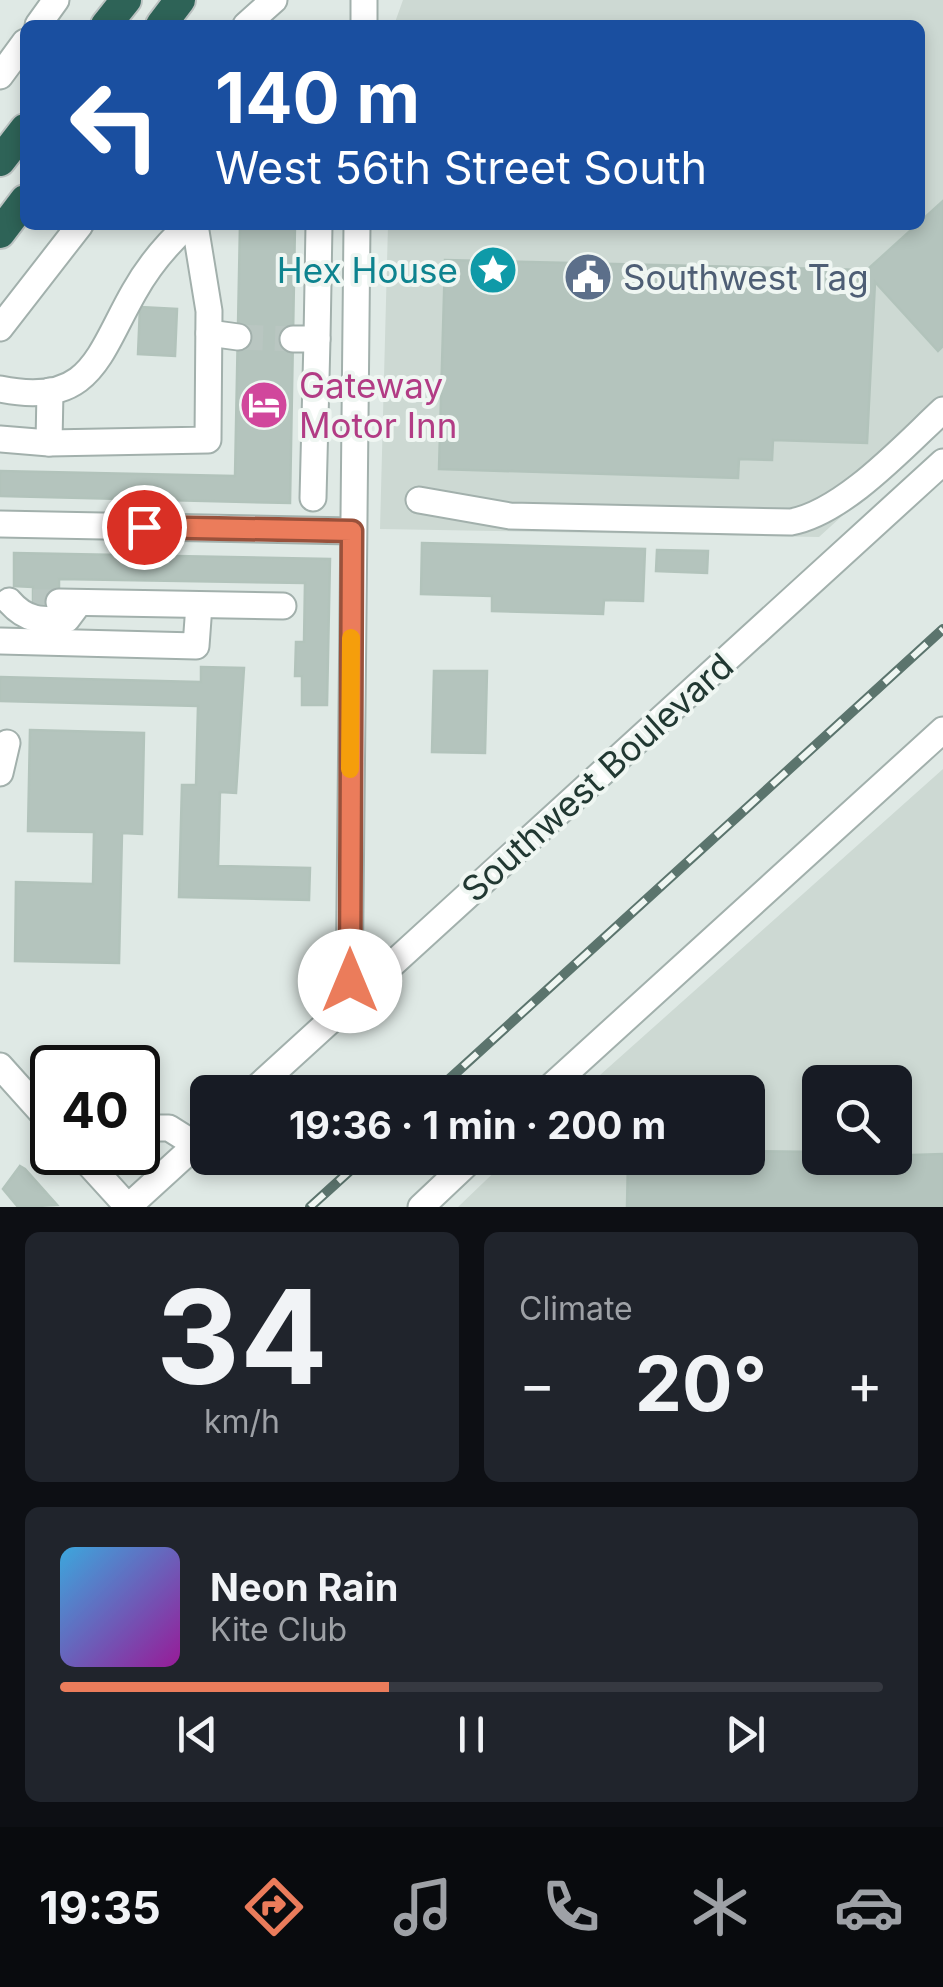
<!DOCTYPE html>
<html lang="en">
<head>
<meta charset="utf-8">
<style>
	body { margin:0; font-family:Inter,sans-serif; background:#20242c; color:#f1f3f6; height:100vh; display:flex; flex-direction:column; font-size:38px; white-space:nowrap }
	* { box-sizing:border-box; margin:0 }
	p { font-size:32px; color:#9ea1a6 }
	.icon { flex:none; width:55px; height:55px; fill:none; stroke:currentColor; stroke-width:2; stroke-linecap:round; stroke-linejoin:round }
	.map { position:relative; height:1207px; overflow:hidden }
	.sheet { display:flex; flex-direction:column; gap:25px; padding:25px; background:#0d0f14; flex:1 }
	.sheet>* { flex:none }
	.top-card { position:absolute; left:20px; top:20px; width:905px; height:210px; border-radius:15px; box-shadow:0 5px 15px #0003; background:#1a4fa0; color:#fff; overflow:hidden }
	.fabs { position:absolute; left:802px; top:1065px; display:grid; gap:20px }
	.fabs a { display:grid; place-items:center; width:110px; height:110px; border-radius:15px; background:#171b24; box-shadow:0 5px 15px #0003; font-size:50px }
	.speed { position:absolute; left:30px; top:1045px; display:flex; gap:20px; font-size:50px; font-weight:700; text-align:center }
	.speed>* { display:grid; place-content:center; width:130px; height:130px; border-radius:50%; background:#171b24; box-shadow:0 5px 15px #0003; line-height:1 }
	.speed .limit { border:5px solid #111; border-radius:15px; background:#fff; color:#111 }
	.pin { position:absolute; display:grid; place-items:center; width:85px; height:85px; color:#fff; margin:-42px; border:5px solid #fff; border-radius:50%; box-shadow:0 2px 10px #0007 }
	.me { position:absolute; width:110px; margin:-55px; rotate:0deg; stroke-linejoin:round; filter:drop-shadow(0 0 8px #0008) }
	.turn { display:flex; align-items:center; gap:35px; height:210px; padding:0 30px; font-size:45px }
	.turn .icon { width:130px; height:130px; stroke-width:2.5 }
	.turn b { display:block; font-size:70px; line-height:85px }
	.big { font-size:75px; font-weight:700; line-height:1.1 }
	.sheet .widget { flex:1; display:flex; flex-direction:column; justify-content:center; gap:15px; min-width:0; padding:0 35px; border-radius:15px; background:#20242c }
	.sheet .dial { align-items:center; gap:0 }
	.dial b { font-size:130px; line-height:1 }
	.song { display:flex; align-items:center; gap:30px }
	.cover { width:120px; height:120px; border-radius:15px; background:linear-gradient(135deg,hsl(200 70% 55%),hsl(300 70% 35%)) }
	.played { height:10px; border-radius:5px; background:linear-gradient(90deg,#eb7c5b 40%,#363941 40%) }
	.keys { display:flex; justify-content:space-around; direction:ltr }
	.heat { display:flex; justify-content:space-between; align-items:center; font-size:55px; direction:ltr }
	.sheet .tiles { flex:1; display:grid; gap:25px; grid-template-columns:1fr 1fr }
	.widget:last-child { grid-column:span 2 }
	.trip { position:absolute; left:190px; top:1075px; width:575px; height:100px; border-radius:15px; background:#171b24; box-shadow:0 5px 15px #0003; font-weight:700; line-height:100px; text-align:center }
	.tabs { display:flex; height:160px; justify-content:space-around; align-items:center; background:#090b0e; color:#9ea1a6 }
	.tabs .icon { width:70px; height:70px }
	.tabs .current { color:#eb7c5b }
	.tabs b { font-size:45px; color:#f1f3f6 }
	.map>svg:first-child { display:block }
	.built { fill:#cdd9d3; fill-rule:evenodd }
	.building { fill:#b4c4bd; stroke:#b2c3bb; stroke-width:2.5 }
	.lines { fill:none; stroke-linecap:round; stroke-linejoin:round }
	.minor-tunnel { stroke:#b9c6c1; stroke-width:25; stroke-dasharray:25 12; stroke-linecap:butt }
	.minor-casing { stroke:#a2b0ac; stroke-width:29 }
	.highway-casing { stroke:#bcc3c2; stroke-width:34 }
	.minor { stroke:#fff; stroke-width:25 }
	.highway { stroke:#2e6357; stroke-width:30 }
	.rail-casing { stroke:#5b746d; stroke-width:10 }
	.rail { stroke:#eff6f2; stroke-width:6; stroke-dasharray:19; stroke-linecap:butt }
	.route-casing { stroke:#99513b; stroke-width:25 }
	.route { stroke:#eb7c5b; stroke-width:18 }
	.slow { stroke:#f59e0b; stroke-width:18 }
	.labels { text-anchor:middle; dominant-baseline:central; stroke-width:8; stroke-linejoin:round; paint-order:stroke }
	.culture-label { font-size:35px; fill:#0d838f; stroke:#eff6f2; text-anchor:end }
	.service-label { font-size:35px; fill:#4e5e75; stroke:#eff6f2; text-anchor:start }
	.hotel-label { font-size:35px; fill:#b23c85; stroke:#eff6f2; text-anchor:start }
	.street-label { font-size:35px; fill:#213832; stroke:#eff6f2 }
</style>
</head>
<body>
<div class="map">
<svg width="943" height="1207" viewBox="0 0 943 1207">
	<rect width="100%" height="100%" fill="#dfe9e5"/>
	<g class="built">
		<path d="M 403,0 L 943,0 L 943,424 L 819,537 L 380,529 L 388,225 L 920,225 L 920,25 L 394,25 Z"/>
		<path d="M 943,769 L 943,1207 L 458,1207 L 509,1158 L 748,1158 L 748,1092 L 581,1092 ZM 820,1082 L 895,1082 L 895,1158 L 820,1158 Z"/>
	</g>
	<g class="building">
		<path d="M 943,201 L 943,346 L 938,351 L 875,282 L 867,443 L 773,440 L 772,460 L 739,459 L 738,478 L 439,469 L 445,260 L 867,270 Z"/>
		<path d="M 240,225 L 295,225 L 290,503 L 0,496 L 0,471 L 235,476 Z"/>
		<path d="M 140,307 L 177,309 L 175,356 L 138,354 Z"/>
		<path d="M 422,543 L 645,549 L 643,601 L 604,600 L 603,614 L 492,611 L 492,596 L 421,594 Z"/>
		<path d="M 657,550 L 708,551 L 707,573 L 656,571 Z"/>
		<path d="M 14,553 L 330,559 L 327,705 L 302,705 L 302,676 L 295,676 L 296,642 L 304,642 L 305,583 L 59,579 L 59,612 L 33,611 L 33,587 L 14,586 Z"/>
		<path d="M 201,667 L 244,668 L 236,793 L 220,792 L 218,866 L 310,868 L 309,900 L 179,897 L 182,785 L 196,785 L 198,706 L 0,701 L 0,677 L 201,682 Z"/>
		<path d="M 434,671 L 487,671 L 485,753 L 432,752 Z"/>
		<path d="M 30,730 L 144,733 L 142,834 L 122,833 L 119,963 L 15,961 L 16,882 L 93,884 L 94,832 L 28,831 Z"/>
		<path d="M 748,1151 L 820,1152 L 820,1158 L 943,1154 L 943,1207 L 627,1207 L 628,1158 L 748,1158 Z"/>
		<path d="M 20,1166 L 25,1169 L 57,1205 L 18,1207 L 3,1189 Z"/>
	</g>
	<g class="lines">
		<g class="minor-tunnel">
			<path d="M 238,337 L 293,339"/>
			<path d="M 33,602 L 59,602"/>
		</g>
		<g class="minor-casing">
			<g id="minor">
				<path d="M 38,25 L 56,0"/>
				<path d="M 246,25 L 274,0"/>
				<path d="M 364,25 L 364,0"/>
				<path d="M 0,76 L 25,42"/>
				<path d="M 0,328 L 80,225"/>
				<path d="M 209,333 L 238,337"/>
				<path d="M 293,339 L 317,339 L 313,498"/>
				<path d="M 317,339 L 319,225"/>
				<path d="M 0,389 C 91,408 98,355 134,292 C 148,267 167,244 188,225"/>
				<path d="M 0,439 L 49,443 L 208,440 L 209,311 L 195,225"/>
				<path d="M 49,443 L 50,391"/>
				<path d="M 419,500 L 510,516 L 791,522 C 844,512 903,447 943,410"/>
				<path d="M 0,524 L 351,531"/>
				<path d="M 9,601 C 26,621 42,621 67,619 L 79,603"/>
				<path d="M 59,602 L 283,606"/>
				<path d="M 0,641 L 196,646 L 199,605"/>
				<path d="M 0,773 L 7,743"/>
				<path d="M 349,1003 L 357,225"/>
				<path d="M 0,1066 L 52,1124"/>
				<path d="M 252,1092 L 943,462"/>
				<path d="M 545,1092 L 943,730"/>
				<path d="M 138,1128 L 169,1128 L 196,1145"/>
				<path d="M 78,1152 L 128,1207"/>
				<path d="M 128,1207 L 208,1134"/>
				<path d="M 421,1207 L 473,1158"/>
			</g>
		</g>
		<g class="highway-casing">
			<g id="highway">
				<path d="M 106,25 L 126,0"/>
				<path d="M 161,25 L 180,0"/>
				<path d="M 0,161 L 25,129"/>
				<path d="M 0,233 L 25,200"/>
			</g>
		</g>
		<use href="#minor" class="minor"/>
		<use href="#highway" class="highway"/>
		<g class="rail-casing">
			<g id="rail">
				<path d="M 435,1092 L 943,629"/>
				<path d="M 310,1207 L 364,1158"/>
			</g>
		</g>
		<use href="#rail" class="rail"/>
	</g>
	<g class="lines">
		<g class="route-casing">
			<path id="route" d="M 144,527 L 352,531 L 350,981"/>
		</g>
		<use href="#route" class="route"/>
		<path class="slow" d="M 350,769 L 351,638"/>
	</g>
	<defs>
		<g id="sight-disc" transform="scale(2.5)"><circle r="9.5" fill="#0f9aa8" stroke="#eff6f2"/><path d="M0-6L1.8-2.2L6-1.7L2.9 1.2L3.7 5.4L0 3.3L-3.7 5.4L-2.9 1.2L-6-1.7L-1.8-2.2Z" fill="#fff"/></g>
		<g id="civic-disc" transform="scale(2.5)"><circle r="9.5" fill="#5c6f8a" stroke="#eff6f2"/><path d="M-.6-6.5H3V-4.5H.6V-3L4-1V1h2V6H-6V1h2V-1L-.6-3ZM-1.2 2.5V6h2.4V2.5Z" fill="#fff"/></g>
		<g id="hotel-disc" transform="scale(2.5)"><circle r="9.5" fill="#d1479c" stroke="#eff6f2"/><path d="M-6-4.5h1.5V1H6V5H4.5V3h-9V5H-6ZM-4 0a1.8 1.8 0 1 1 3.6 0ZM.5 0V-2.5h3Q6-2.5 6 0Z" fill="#fff"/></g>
	</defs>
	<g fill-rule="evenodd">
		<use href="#sight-disc" x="493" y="270"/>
		<use href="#civic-disc" x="588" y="277"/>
		<use href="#hotel-disc" x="264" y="405"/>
	</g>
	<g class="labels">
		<g class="culture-label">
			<text x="458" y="270">Hex House</text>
		</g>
		<g class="service-label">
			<text x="623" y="277">Southwest Tag</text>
		</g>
		<g class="hotel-label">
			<text x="299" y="385">Gateway<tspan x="299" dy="40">Motor Inn</tspan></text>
		</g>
		<g class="street-label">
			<text transform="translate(597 777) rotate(-42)">Southwest Boulevard</text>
		</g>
	</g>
</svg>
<div class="fabs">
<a><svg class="icon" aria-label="search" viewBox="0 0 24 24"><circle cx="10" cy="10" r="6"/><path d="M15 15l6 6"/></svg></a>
</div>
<div class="speed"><div class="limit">40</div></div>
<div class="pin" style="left:144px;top:527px;background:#d93025"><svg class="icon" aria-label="arrive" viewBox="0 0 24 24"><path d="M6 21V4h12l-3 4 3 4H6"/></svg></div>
<svg class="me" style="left:350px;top:981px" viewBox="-20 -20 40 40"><circle r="19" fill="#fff"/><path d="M0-13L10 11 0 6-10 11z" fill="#eb7c5b"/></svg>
<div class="trip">19:36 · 1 min · 200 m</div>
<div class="top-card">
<div class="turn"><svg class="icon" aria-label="left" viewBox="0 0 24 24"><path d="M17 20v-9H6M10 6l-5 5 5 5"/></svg><div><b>140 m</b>West 56th Street South</div></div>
</div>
</div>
<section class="sheet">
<div class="tiles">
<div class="widget dial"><b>34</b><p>km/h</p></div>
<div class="widget"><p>Climate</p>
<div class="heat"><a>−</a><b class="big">20°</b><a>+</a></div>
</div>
<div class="widget">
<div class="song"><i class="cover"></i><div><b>Neon Rain</b><p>Kite Club</p></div></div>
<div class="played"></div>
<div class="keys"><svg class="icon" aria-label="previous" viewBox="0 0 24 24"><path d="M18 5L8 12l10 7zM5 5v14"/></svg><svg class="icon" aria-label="pause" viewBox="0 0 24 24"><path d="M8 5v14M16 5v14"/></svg><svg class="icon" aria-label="next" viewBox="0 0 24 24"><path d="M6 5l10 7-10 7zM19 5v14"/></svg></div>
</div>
</div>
</section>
<nav class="tabs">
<b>19:35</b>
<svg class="icon current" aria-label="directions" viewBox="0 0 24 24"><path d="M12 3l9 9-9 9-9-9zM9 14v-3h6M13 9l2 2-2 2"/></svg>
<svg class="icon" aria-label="music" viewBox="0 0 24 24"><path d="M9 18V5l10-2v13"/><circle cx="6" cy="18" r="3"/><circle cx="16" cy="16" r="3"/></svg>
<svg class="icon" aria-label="phone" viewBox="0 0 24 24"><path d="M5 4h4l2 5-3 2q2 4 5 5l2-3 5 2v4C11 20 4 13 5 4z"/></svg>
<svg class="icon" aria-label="climate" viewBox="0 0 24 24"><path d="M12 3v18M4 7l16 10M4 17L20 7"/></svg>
<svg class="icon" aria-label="car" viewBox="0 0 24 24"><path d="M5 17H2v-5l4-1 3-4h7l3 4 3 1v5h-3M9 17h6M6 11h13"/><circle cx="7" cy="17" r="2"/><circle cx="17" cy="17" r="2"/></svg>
</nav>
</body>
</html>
